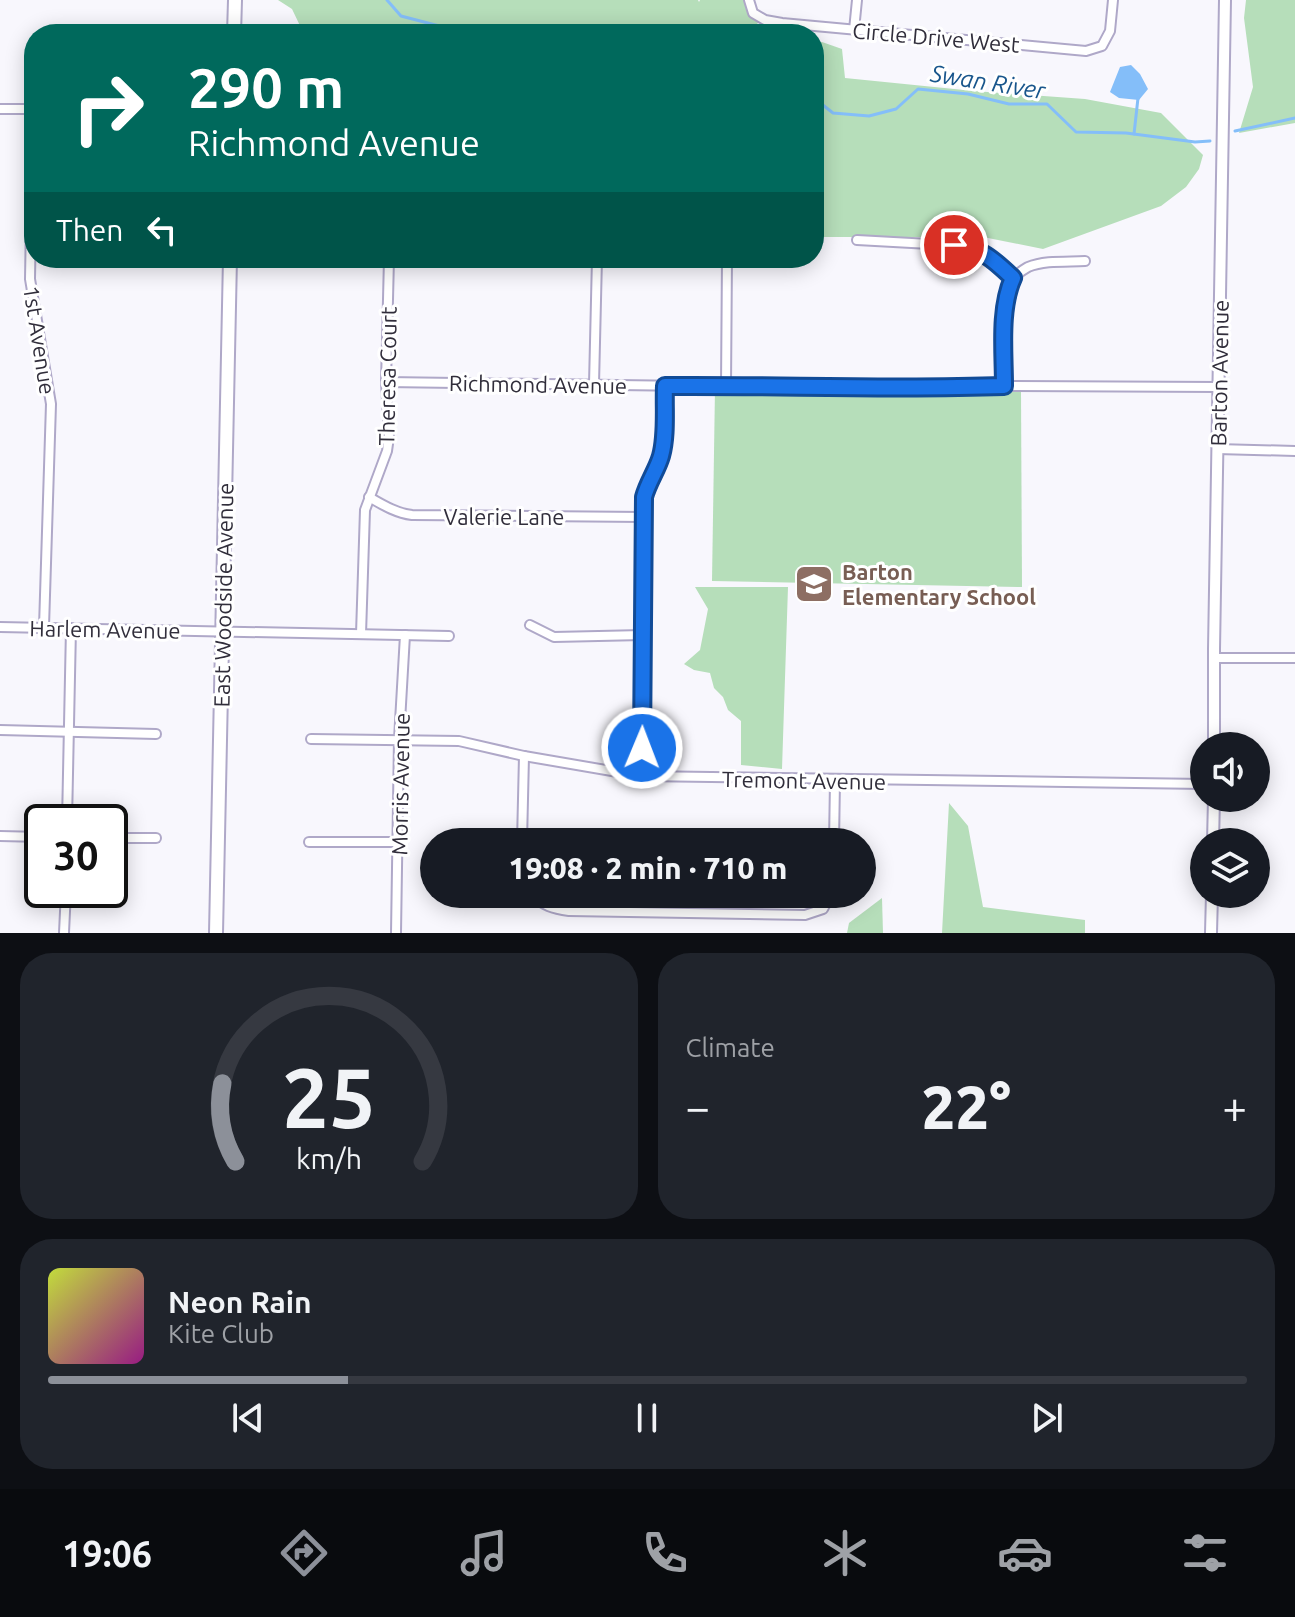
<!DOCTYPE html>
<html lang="en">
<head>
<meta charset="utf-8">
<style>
	body { margin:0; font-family:Ubuntu,sans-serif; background:#20242c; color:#f1f3f6; height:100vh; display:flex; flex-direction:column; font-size:30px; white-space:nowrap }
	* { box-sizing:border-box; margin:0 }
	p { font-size:26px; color:#9ea1a6 }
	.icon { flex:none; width:44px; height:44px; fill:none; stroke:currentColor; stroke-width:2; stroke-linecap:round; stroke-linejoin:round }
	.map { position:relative; height:933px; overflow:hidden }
	.details { display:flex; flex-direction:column; gap:20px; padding:20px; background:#0d0f14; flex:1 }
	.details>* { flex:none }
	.top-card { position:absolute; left:24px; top:24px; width:800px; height:244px; border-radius:32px; box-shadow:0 4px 20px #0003; background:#00695c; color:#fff; overflow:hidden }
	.controls { position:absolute; left:1190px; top:732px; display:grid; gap:16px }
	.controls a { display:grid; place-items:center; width:80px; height:80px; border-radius:50%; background:#171b24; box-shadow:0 4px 20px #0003; font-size:40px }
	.speed { position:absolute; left:24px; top:804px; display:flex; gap:16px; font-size:40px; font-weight:700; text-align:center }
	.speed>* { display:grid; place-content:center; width:104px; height:104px; border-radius:50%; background:#171b24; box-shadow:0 4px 20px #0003; line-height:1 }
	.speed .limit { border:4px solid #111; border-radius:12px; background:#fff; color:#111 }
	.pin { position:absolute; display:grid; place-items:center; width:68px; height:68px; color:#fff; margin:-34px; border:4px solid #fff; border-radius:50%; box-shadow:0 2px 8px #0007 }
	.me { position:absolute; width:88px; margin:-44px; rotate:1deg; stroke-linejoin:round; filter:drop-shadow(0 0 6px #0008) }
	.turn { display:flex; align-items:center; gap:28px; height:168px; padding:0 32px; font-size:36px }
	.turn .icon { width:104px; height:104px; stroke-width:2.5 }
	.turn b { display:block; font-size:56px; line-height:68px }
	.then { display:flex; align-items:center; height:76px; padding:0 32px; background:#0003; gap:16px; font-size:30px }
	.big { font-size:60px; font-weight:800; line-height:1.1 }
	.details .tile { flex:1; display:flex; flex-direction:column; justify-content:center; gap:12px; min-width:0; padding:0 28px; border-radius:32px; background:#20242c }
	.details .dial { align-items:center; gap:0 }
	.dial svg { height:208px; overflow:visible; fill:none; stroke:#363941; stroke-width:7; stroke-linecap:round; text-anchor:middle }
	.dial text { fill:#f1f3f6; stroke:none }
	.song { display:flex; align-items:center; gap:24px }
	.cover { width:96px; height:96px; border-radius:12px; background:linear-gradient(135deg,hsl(70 70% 55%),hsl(310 70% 35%)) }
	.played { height:8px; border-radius:4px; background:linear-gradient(90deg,#8c9099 25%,#363941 25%) }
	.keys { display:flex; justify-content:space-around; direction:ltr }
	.heat { display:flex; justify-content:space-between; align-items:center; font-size:44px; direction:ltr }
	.details .tiles { flex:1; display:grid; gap:20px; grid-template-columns:1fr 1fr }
	.tile:last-child { grid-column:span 2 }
	.trip { position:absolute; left:420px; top:828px; width:456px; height:80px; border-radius:40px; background:#171b24; box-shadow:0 4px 20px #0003; font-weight:800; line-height:80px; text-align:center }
	.dock { display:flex; height:128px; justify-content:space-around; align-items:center; background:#090b0e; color:#9ea1a6 }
	.dock .icon { width:56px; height:56px }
	.dock .active { color:#8c9099 }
	.dock b { font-size:36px; color:#f1f3f6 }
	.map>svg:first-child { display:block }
	.green { fill:#b6deba }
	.water { fill:#84bef9 }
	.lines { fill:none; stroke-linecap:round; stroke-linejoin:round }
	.stream { stroke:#84bef9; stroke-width:3 }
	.minor-casing { stroke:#afa8c8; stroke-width:12 }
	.tertiary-casing { stroke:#afa8c8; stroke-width:14 }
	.secondary-casing { stroke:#afa8c8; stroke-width:16 }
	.minor { stroke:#fff; stroke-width:8 }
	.tertiary { stroke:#fff; stroke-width:10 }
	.secondary { stroke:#fff; stroke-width:12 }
	.route-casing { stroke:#114b97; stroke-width:20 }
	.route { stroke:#1a73e8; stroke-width:14 }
	.labels { text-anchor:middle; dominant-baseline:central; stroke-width:6; stroke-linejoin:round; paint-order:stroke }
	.street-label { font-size:22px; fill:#312e3b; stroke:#fff }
	.education-label { font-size:22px; font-weight:bold; fill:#785e54; stroke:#fff; text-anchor:start }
	.water-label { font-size:24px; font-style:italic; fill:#19568c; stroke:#fff }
</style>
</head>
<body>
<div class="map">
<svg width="1295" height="933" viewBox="0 0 1295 933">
	<rect width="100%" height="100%" fill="#f8f7fd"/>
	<g class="green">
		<path d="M 278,0 L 698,0 L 699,2 L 700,0 L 746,0 L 759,21 L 751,34 L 350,34 L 332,30 L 303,32 L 292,9 Z"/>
		<path d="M 1246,0 L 1295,0 L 1295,123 L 1239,133 L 1253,87 L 1244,18 Z"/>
		<path d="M 814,42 L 822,42 L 842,49 L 845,78 L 974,91 L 1085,99 L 1161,113 L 1203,155 L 1199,169 L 1186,187 L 1161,206 L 1043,249 L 983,237 L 814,237 Z"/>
		<path d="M 715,388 L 1021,391 L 1022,587 L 712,581 Z"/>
		<path d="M 695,587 L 788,587 L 782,769 L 741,765 L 741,721 L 728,710 L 723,697 L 714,688 L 710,673 L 694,670 L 684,664 L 700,650 L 708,609 Z"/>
		<path d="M 949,803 L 968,826 L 983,907 L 1085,920 L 1085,933 L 942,933 Z"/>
		<path d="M 882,898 L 883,933 L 847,933 L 849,923 Z"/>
	</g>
	<path class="water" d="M 1131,65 L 1140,74 L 1148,89 L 1139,100 L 1119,98 L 1110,92 L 1120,67 Z"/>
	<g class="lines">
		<g class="stream">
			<path d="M 387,0 L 401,16 L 470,34"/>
			<path d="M 814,98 L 833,113 L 869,116 L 896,109 L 918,89 L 968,94 L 1009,104 L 1047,104 L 1076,132 L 1126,133 L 1195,142 L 1210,141"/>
			<path d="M 1235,131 L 1295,118"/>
			<path d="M 1134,134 L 1138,98"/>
		</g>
		<g class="minor-casing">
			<g id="minor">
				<path d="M 749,0 L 753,13 L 765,20 L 782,23 L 1086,51 L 1102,46 L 1110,31 L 1113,0"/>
				<path d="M 854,30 L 857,0"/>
				<path d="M 34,52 L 30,279 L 51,404 L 44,627"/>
				<path d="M 0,109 L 32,109"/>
				<path d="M 857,240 L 966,246 L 987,254 L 1013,278"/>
				<path d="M 386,382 L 916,389 L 1004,386 L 1219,387"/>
				<path d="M 594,384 L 597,258"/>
				<path d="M 726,385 L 727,258"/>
				<path d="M 1004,386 C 1004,361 999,297 1013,279 C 1016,274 1023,270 1028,267 C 1045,260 1067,262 1085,261"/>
				<path d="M 1217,449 L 1295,451"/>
				<path d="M 369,497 C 383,505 396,513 412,515 L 643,517"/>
				<path d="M 530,625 L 554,637 L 643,635"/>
				<path d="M 0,627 L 449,636"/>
				<path d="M 361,634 L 365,510 L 387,451 L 389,437 L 386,382 L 389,258"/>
				<path d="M 1214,658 L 1295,658"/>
				<path d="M 0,730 L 156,734"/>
				<path d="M 311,739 L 459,741 L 524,756 L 641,776 L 1204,784"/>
				<path d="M 641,776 L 644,497 C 647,482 657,470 661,456 C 667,435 664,408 665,386"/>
				<path d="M 67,822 L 71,628"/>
				<path d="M 0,836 L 42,837"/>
				<path d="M 110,838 L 156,838"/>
				<path d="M 309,842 L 398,842"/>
				<path d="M 522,842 L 524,756"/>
				<path d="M 834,842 L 835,781"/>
				<path d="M 532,894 C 542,906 554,909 569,911 L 805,915 L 823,909 L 831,894"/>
				<path d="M 64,933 L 66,890"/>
				<path d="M 396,933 L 399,739 L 405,635"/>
			</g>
		</g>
		<g class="tertiary-casing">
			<g id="tertiary">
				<path d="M 1214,746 L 1214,649 L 1225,0"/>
				<path d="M 1213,842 L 1214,798"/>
				<path d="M 1211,933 L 1212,894"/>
			</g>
		</g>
		<g class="secondary-casing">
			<g id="secondary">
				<path d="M 234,34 L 235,0"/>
				<path d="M 216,933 L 230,258"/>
			</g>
		</g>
		<use href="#minor" class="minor"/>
		<use href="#tertiary" class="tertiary"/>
		<use href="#secondary" class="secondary"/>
	</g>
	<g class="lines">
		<g class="route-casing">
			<path id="route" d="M 642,748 L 644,497 C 648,482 657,470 661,456 C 667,435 664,408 665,386 C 778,385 891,390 1004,386 C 1004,352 999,309 1013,278 C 994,260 982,248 954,245"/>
		</g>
		<use href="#route" class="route"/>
	</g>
	<defs>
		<g id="school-square" transform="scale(2)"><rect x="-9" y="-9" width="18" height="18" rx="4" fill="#8d6e63" stroke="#fff"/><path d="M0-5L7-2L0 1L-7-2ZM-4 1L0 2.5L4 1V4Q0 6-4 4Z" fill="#fff"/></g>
	</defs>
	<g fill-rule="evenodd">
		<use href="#school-square" x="814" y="584"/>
	</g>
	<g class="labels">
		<g class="street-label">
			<text transform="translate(936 37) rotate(5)">Circle Drive West</text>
			<text transform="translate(40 340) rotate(81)">1st Avenue</text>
			<text transform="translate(1219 373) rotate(-89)">Barton Avenue</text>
			<text transform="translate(387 376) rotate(-89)">Theresa Court</text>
			<text transform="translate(538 384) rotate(1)">Richmond Avenue</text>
			<text x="504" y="516">Valerie Lane</text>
			<text transform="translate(223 595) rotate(-89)">East Woodside Avenue</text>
			<text transform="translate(105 629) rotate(1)">Harlem Avenue</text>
			<text transform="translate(804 780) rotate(1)">Tremont Avenue</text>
			<text transform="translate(400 784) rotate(-89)">Morris Avenue</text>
		</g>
		<g class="education-label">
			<text x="842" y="571">Barton<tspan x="842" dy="25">Elementary School</tspan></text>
		</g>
		<g class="water-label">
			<text transform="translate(988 82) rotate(9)">Swan River</text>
		</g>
	</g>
</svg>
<div class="controls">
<a><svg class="icon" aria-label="sound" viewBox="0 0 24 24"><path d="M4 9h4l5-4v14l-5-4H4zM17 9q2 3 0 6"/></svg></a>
<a><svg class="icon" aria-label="layers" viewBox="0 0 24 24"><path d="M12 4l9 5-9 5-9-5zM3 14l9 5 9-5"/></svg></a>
</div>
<div class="speed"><div class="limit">30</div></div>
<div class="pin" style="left:954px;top:245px;background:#d93025"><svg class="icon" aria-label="arrive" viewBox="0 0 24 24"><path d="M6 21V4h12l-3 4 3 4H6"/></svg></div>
<svg class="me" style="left:642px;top:748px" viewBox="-20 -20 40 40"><circle r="17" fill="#1a73e8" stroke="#fff" stroke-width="3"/><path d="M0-11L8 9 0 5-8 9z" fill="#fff"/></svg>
<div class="trip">19:08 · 2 min · 710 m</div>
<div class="top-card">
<div class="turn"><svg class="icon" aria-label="right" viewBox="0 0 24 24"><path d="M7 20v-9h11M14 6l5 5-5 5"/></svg><div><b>290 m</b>Richmond Avenue</div></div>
<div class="then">Then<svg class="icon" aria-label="left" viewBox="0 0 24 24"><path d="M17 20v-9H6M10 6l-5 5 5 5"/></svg></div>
</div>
</div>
<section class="details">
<div class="tiles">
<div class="tile dial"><svg viewBox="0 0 100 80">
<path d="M14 69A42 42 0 1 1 86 69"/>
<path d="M14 69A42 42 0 0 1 9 39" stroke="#8c9099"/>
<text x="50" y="56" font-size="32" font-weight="700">25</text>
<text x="50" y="72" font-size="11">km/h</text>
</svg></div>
<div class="tile"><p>Climate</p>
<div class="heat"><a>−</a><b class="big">22°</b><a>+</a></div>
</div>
<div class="tile">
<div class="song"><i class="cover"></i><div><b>Neon Rain</b><p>Kite Club</p></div></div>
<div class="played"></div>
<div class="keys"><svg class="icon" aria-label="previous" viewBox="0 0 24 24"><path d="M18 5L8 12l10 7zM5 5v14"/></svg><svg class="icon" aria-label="pause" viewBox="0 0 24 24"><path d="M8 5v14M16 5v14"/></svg><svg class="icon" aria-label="next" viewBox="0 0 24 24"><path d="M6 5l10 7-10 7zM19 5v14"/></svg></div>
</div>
</div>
</section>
<nav class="dock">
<b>19:06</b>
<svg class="icon active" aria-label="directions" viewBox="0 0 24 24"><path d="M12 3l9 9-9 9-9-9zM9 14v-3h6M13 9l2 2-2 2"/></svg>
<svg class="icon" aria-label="music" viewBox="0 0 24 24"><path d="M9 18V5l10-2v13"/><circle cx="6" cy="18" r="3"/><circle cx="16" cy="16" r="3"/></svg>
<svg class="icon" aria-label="phone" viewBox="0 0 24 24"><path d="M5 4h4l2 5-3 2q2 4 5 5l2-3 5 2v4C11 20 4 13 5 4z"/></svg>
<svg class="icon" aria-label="climate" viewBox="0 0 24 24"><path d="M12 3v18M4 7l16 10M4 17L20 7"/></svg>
<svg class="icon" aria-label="car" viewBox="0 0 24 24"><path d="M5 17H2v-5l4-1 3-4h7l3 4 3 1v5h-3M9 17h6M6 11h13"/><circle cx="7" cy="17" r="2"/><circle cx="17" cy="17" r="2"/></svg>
<svg class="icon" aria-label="filters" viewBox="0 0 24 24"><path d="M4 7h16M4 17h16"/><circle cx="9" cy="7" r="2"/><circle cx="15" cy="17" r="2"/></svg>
</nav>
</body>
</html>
